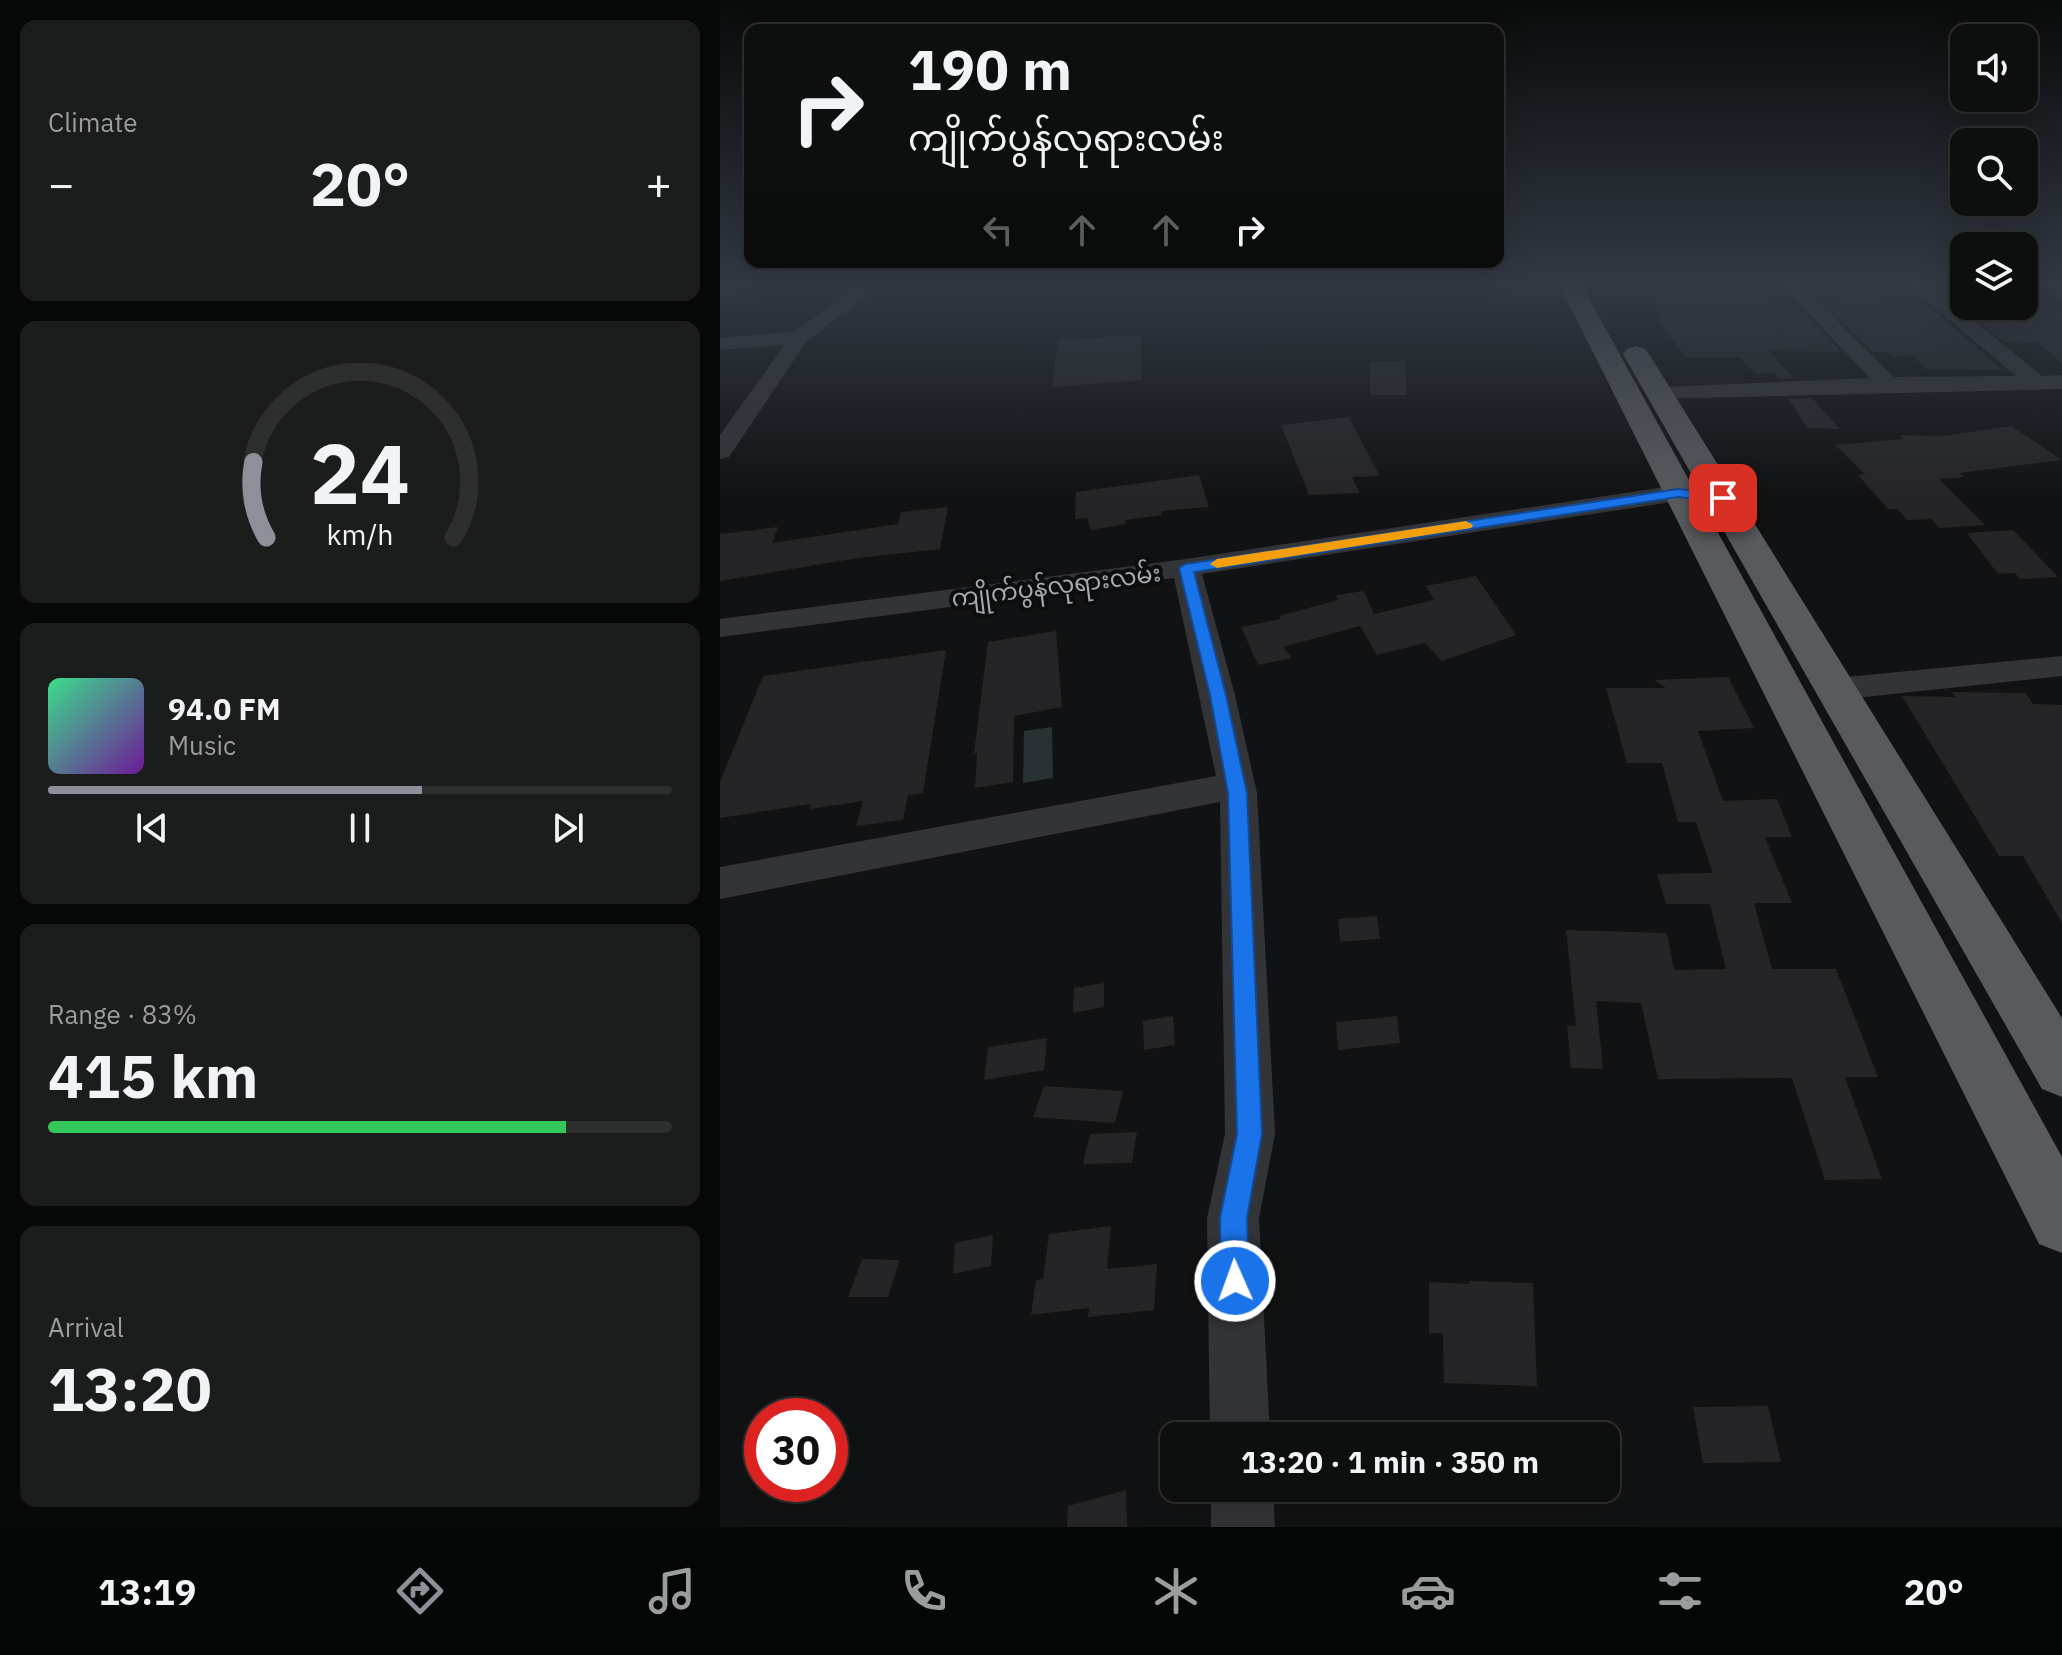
<!DOCTYPE html>
<html lang="en">
<head>
<meta charset="utf-8">
<style>
	body { margin:0; font-family:"IBM Plex Sans","Noto Sans Myanmar",sans-serif; background:#1b1c1c; color:#f1f3f6; height:100vh; display:flex; flex-direction:column; font-size:30px; white-space:nowrap }
	* { box-sizing:border-box; margin:0 }
	p { font-size:26px; color:#9a9c9e }
	.icon { flex:none; width:44px; height:44px; fill:none; stroke:currentColor; stroke-width:2; stroke-linecap:round; stroke-linejoin:round }
	.map { position:relative; flex:1; overflow:hidden }
	.sheet { display:flex; flex-direction:column; gap:20px; padding:20px; background:#070808; width:720px }
	.sheet>* { flex:none }
	.guide { position:absolute; left:24px; top:24px; width:760px; height:244px; border-radius:16px; box-shadow:0 8px 32px #0002,0 0 0 2px #2d2e2e; background:#0d0e0e; color:#f1f3f6; overflow:hidden }
	.tools { position:absolute; left:1230px; top:24px; display:grid; gap:16px }
	.tools a { display:grid; place-items:center; width:88px; height:88px; border-radius:16px; background:#0d0e0e; box-shadow:0 8px 32px #0002,0 0 0 2px #2d2e2e; font-size:40px }
	.speed { position:absolute; left:24px; top:1398px; display:flex; gap:16px; font-size:40px; font-weight:700; text-align:center }
	.speed>* { display:grid; place-content:center; width:104px; height:104px; border-radius:50%; background:#0d0e0e; box-shadow:0 8px 32px #0002,0 0 0 2px #2d2e2e; line-height:1 }
	.speed .limit { border:12px solid #d22; background:#fff; color:#111 }
	.pin { position:absolute; display:grid; place-items:center; width:68px; height:68px; color:#fff; margin:-34px; border-radius:16px; box-shadow:0 4px 12px #0006 }
	.me { position:absolute; width:88px; margin:-44px; rotate:358deg; stroke-linejoin:round; filter:drop-shadow(0 0 6px #0008) }
	.turn { display:flex; align-items:center; gap:28px; height:168px; padding:0 32px; font-size:36px }
	.turn .icon { width:104px; height:104px; stroke-width:2.5 }
	.turn b { display:block; font-size:56px; line-height:68px }
	.lanes { display:flex; align-items:center; height:76px; padding:0 32px; background:#0003; justify-content:center; gap:40px; direction:ltr }
	.lanes .off { opacity:.35 }
	.big { font-size:60px; font-weight:700; line-height:1.1 }
	.sheet .widget { flex:1; display:flex; flex-direction:column; justify-content:center; gap:12px; min-width:0; padding:0 28px; border-radius:16px; background:#1b1c1c }
	.sheet .dial { align-items:center; gap:0 }
	.dial svg { height:208px; overflow:visible; fill:none; stroke:#2d2e2e; stroke-width:7; stroke-linecap:round; text-anchor:middle }
	.dial text { fill:#f1f3f6; stroke:none }
	.song { display:flex; align-items:center; gap:24px }
	.cover { width:96px; height:96px; border-radius:12px; background:linear-gradient(135deg,hsl(150 70% 55%),hsl(280 70% 35%)) }
	.played { height:8px; border-radius:4px; background:linear-gradient(90deg,#8c9099 60%,#2d2e2e 60%) }
	.keys { display:flex; justify-content:space-around; direction:ltr }
	.heat { display:flex; justify-content:space-between; align-items:center; font-size:44px; direction:ltr }
	.charge { height:12px; border-radius:6px; background:linear-gradient(90deg,#34c759 83%,#2d2e2e 0) }
	.trip { position:absolute; left:440px; top:1422px; width:460px; height:80px; border-radius:16px; background:#0d0e0e; box-shadow:0 8px 32px #0002,0 0 0 2px #2d2e2e; font-weight:700; line-height:80px; text-align:center }
	.menu { display:flex; height:128px; justify-content:space-around; align-items:center; background:#050606; color:#9a9c9e }
	.menu .icon { width:56px; height:56px }
	.menu .on { color:#8c9099 }
	.menu b { font-size:36px; color:#f1f3f6 }
	main { display:flex; flex:1; min-height:0 }
	.map>svg:first-child { display:block }
	.water { fill:#2a3134 }
	.building { fill:#252527 }
	.lines { fill:none; stroke-linecap:round; stroke-linejoin:round }
	.minor { fill:#333437; fill-rule:evenodd }
	.trunk { fill:#585a5e; fill-rule:evenodd }
	.route { fill:#1a73e8; stroke:#114b97; stroke-width:2 }
	.slow { fill:#f59e0b }
	.labels { text-anchor:middle; dominant-baseline:central; stroke-width:8; stroke-linejoin:round; paint-order:stroke }
	.far-street-label { font-size:24px; fill:#a5aab1; stroke:#0c0d0e }
</style>
</head>
<body>
<main>
<section class="sheet">
<div class="widget"><p>Climate</p>
<div class="heat"><a>−</a><b class="big">20°</b><a>+</a></div>
</div>
<div class="widget dial"><svg viewBox="0 0 100 80">
<path d="M14 69A42 42 0 1 1 86 69"/>
<path d="M14 69A42 42 0 0 1 9 40" stroke="#8c9099"/>
<text x="50" y="56" font-size="32" font-weight="700">24</text>
<text x="50" y="72" font-size="11">km/h</text>
</svg></div>
<div class="widget">
<div class="song"><i class="cover"></i><div><b>94.0 FM</b><p>Music</p></div></div>
<div class="played"></div>
<div class="keys"><svg class="icon" aria-label="previous" viewBox="0 0 24 24"><path d="M18 5L8 12l10 7zM5 5v14"/></svg><svg class="icon" aria-label="pause" viewBox="0 0 24 24"><path d="M8 5v14M16 5v14"/></svg><svg class="icon" aria-label="next" viewBox="0 0 24 24"><path d="M6 5l10 7-10 7zM19 5v14"/></svg></div>
</div>
<div class="widget"><p>Range · 83%</p><b class="big">415 km</b><div class="charge"></div></div>
<div class="widget"><p>Arrival</p><b class="big">13:20</b></div>
</section>
<div class="map">
<svg width="1342" height="1527" viewBox="0 0 1342 1527">
	<rect width="100%" height="100%" fill="#111213"/>
	<path class="water" d="M 332,727 L 333,778 L 303,783 L 304,731 Z"/>
	<g class="building">
		<path d="M 967,285 L 1028,285 L 1033,291 L 1045,291 L 1056,307 L 1079,307 L 1121,352 L 1049,351 L 1074,378 L 1058,379 L 1055,373 L 1035,374 L 1020,357 L 966,358 L 945,330 L 930,293 L 970,290 Z"/>
		<path d="M 1119,296 L 1157,296 L 1166,306 L 1209,306 L 1282,370 L 1206,369 L 1193,355 L 1173,357 L 1167,352 L 1153,352 L 1107,307 L 1128,307 Z"/>
		<path d="M 1240,306 L 1332,306 L 1342,312 L 1342,363 L 1318,343 L 1285,343 Z"/>
		<path d="M 421,335 L 422,380 L 332,387 L 338,340 Z"/>
		<path d="M 685,361 L 687,395 L 650,395 L 650,362 Z"/>
		<path d="M 1092,398 L 1120,429 L 1087,428 L 1069,399 Z"/>
		<path d="M 629,417 L 660,476 L 632,477 L 640,493 L 589,495 L 561,425 Z"/>
		<path d="M 1292,426 L 1342,460 L 1240,473 L 1245,477 L 1219,479 L 1265,525 L 1219,528 L 1211,519 L 1187,520 L 1177,509 L 1168,509 L 1138,475 L 1145,474 L 1115,445 L 1183,439 L 1180,435 L 1222,436 Z"/>
		<path d="M 479,475 L 489,507 L 441,511 L 442,515 L 405,520 L 406,524 L 371,530 L 367,518 L 355,519 L 356,492 Z"/>
		<path d="M 228,507 L 220,549 L 138,558 L 0,581 L 0,534 L 58,527 L 52,543 L 178,524 L 181,512 Z"/>
		<path d="M 1293,530 L 1338,577 L 1300,579 L 1295,573 L 1278,574 L 1247,533 Z"/>
		<path d="M 756,576 L 796,635 L 722,661 L 705,643 L 657,655 L 640,626 L 563,647 L 572,658 L 538,665 L 521,627 L 561,619 L 559,616 L 618,600 L 616,595 L 644,591 L 654,614 L 714,600 L 706,586 Z"/>
		<path d="M 336,631 L 342,707 L 294,716 L 293,782 L 255,788 L 257,753 L 254,753 L 268,642 Z"/>
		<path d="M 226,650 L 203,793 L 188,795 L 183,820 L 136,826 L 143,801 L 90,809 L 91,804 L 0,818 L 0,782 L 43,676 Z"/>
		<path d="M 1008,677 L 1034,728 L 978,731 L 1003,801 L 1057,799 L 1072,837 L 1045,837 L 1072,903 L 1034,903 L 1052,969 L 1116,969 L 1158,1077 L 1125,1077 L 1162,1179 L 1105,1180 L 1072,1078 L 938,1079 L 921,1003 L 876,1001 L 883,1069 L 851,1068 L 847,1025 L 856,1026 L 846,930 L 947,933 L 954,970 L 1006,969 L 990,904 L 946,904 L 937,874 L 993,873 L 976,822 L 958,822 L 942,763 L 907,763 L 886,688 L 946,688 L 934,680 Z"/>
		<path d="M 1232,692 L 1306,693 L 1313,704 L 1342,705 L 1342,923 L 1303,856 L 1279,856 L 1182,696 L 1235,697 Z"/>
		<path d="M 657,916 L 660,939 L 620,942 L 618,919 Z"/>
		<path d="M 384,983 L 384,1007 L 353,1013 L 354,988 Z"/>
		<path d="M 453,1016 L 455,1045 L 424,1050 L 423,1021 Z"/>
		<path d="M 677,1016 L 680,1043 L 618,1050 L 616,1022 Z"/>
		<path d="M 327,1038 L 324,1070 L 264,1080 L 268,1047 Z"/>
		<path d="M 324,1086 L 403,1091 L 395,1123 L 313,1117 Z"/>
		<path d="M 417,1132 L 412,1163 L 363,1164 L 370,1134 Z"/>
		<path d="M 391,1226 L 387,1269 L 437,1264 L 434,1310 L 368,1317 L 369,1308 L 311,1315 L 316,1280 L 323,1279 L 329,1234 Z"/>
		<path d="M 273,1235 L 271,1266 L 233,1274 L 235,1243 Z"/>
		<path d="M 142,1259 L 180,1260 L 168,1297 L 128,1297 Z"/>
		<path d="M 749,1281 L 813,1283 L 817,1386 L 724,1383 L 723,1333 L 709,1333 L 709,1282 L 749,1284 Z"/>
		<path d="M 1048,1406 L 1061,1462 L 983,1463 L 973,1407 Z"/>
		<path d="M 406,1490 L 407,1527 L 347,1527 L 348,1506 Z"/>
	</g>
	<g class="lines">
		<g class="minor">
			<path d="M 140,284 L 161,284 L 86,342 L 9,457 L 0,459 L 0,435 L 64,345 L 0,350 L 0,338 L 74,332 Z"/>
			<path d="M 1061,284 L 1080,284 L 1174,377 L 1296,376 L 1188,284 L 1208,284 L 1322,376 L 1342,375 L 1342,389 L 933,399 L 930,394 L 933,389 L 941,387 L 1150,378 Z"/>
			<path d="M 1315,284 L 1336,284 L 1342,288 L 1342,302 Z"/>
			<path d="M 958,485 L 1012,492 L 1016,498 L 1012,504 L 1003,506 L 958,501 L 482,574 L 515,695 L 537,793 L 555,1134 L 539,1218 L 550,1436 L 490,1436 L 487,1218 L 505,1134 L 500,802 L 0,899 L 0,867 L 496,776 L 454,578 L 0,637 L 0,619 L 466,559 Z"/>
			<path d="M 1342,656 L 1342,676 L 1116,700 L 1104,697 L 1099,689 L 1104,681 L 1116,678 Z"/>
			<path d="M 491,1488 L 553,1488 L 555,1527 L 491,1527 Z"/>
		</g>
		<g class="trunk">
			<path d="M 839,284 L 861,284 L 1342,1157 L 1342,1253 L 1319,1244 Z"/>
			<path d="M 916,346 L 925,349 L 929,354 L 1342,1018 L 1342,1097 L 1322,1089 L 903,354 L 907,349 Z"/>
		</g>
	</g>
	<linearGradient id="sky" x2="0" y2="1"><stop stop-color="#090a0a"/><stop offset="0.57" stop-color="#323944"/><stop offset="1" stop-color="#323944" stop-opacity="0"/></linearGradient>
	<rect width="1342" height="498" fill="url(#sky)"/>
	<path class="route" d="M 958,489 L 1003,494 L 1010,498 L 1003,502 L 958,497 L 474,572 L 506,695 L 527,793 L 542,1134 L 527,1218 L 529,1281 L 525,1290 L 515,1295 L 505,1290 L 501,1281 L 500,1218 L 517,1134 L 508,793 L 490,695 L 459,568 L 466,564 Z"/>
	<path class="slow" d="M 746,521 L 753,525 L 751,528 L 497,568 L 490,564 L 497,559 Z"/>
	<g class="labels">
		<g class="far-street-label">
			<text transform="translate(336 585) rotate(-7)">ကျိုက်ပွန်လုရားလမ်း</text>
		</g>
	</g>
</svg>
<div class="tools">
<a><svg class="icon" aria-label="sound" viewBox="0 0 24 24"><path d="M4 9h4l5-4v14l-5-4H4zM17 9q2 3 0 6"/></svg></a>
<a><svg class="icon" aria-label="search" viewBox="0 0 24 24"><circle cx="10" cy="10" r="6"/><path d="M15 15l6 6"/></svg></a>
<a><svg class="icon" aria-label="layers" viewBox="0 0 24 24"><path d="M12 4l9 5-9 5-9-5zM3 14l9 5 9-5"/></svg></a>
</div>
<div class="speed"><div class="limit">30</div></div>
<div class="pin" style="left:1003px;top:498px;background:#d93025"><svg class="icon" aria-label="arrive" viewBox="0 0 24 24"><path d="M6 21V4h12l-3 4 3 4H6"/></svg></div>
<svg class="me" style="left:515px;top:1281px" viewBox="-20 -20 40 40"><circle r="17" fill="#1a73e8" stroke="#fff" stroke-width="3"/><path d="M0-11L8 9 0 5-8 9z" fill="#fff"/></svg>
<div class="trip">13:20 · 1 min · 350 m</div>
<div class="guide">
<div class="turn"><svg class="icon" aria-label="right" viewBox="0 0 24 24"><path d="M7 20v-9h11M14 6l5 5-5 5"/></svg><div><b>190 m</b>ကျိုက်ပွန်လုရားလမ်း</div></div>
<div class="lanes"><svg class="icon off" aria-label="left" viewBox="0 0 24 24"><path d="M17 20v-9H6M10 6l-5 5 5 5"/></svg><svg class="icon off" aria-label="ahead" viewBox="0 0 24 24"><path d="M12 20V5M6 11l6-6 6 6"/></svg><svg class="icon off" aria-label="ahead" viewBox="0 0 24 24"><path d="M12 20V5M6 11l6-6 6 6"/></svg><svg class="icon" aria-label="right" viewBox="0 0 24 24"><path d="M7 20v-9h11M14 6l5 5-5 5"/></svg></div>
</div>
</div>
</main>
<nav class="menu">
<b>13:19</b>
<svg class="icon on" aria-label="directions" viewBox="0 0 24 24"><path d="M12 3l9 9-9 9-9-9zM9 14v-3h6M13 9l2 2-2 2"/></svg>
<svg class="icon" aria-label="music" viewBox="0 0 24 24"><path d="M9 18V5l10-2v13"/><circle cx="6" cy="18" r="3"/><circle cx="16" cy="16" r="3"/></svg>
<svg class="icon" aria-label="phone" viewBox="0 0 24 24"><path d="M5 4h4l2 5-3 2q2 4 5 5l2-3 5 2v4C11 20 4 13 5 4z"/></svg>
<svg class="icon" aria-label="climate" viewBox="0 0 24 24"><path d="M12 3v18M4 7l16 10M4 17L20 7"/></svg>
<svg class="icon" aria-label="car" viewBox="0 0 24 24"><path d="M5 17H2v-5l4-1 3-4h7l3 4 3 1v5h-3M9 17h6M6 11h13"/><circle cx="7" cy="17" r="2"/><circle cx="17" cy="17" r="2"/></svg>
<svg class="icon" aria-label="filters" viewBox="0 0 24 24"><path d="M4 7h16M4 17h16"/><circle cx="9" cy="7" r="2"/><circle cx="15" cy="17" r="2"/></svg>
<b>20°</b>
</nav>
</body>
</html>
